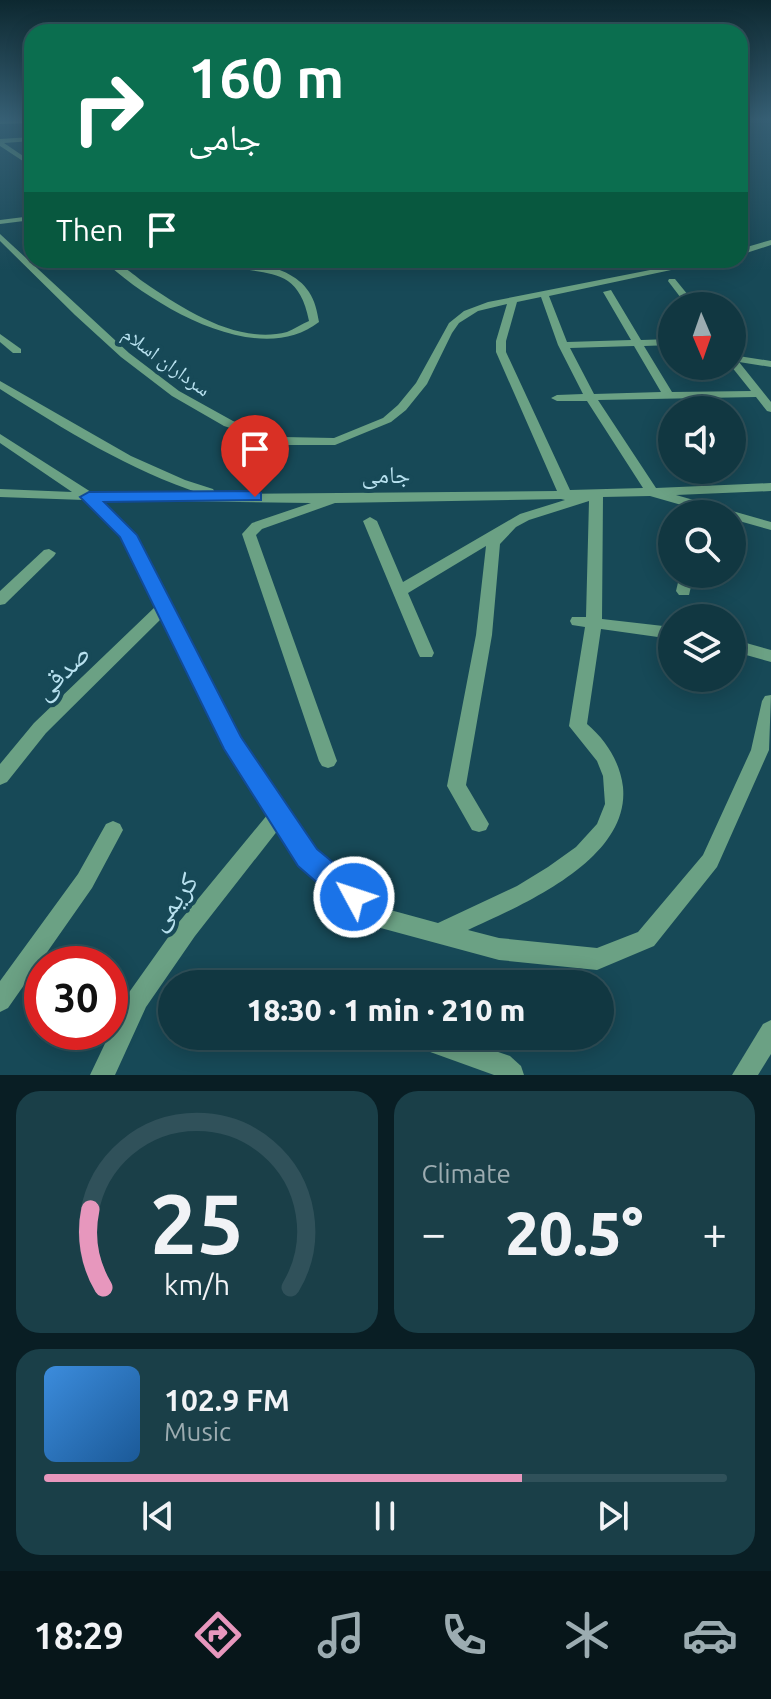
<!DOCTYPE html>
<html lang="en">
<head>
<meta charset="utf-8">
<style>
	body { margin:0; font-family:Ubuntu,"Noto Naskh Arabic",sans-serif; background:#1a3f48; color:#f1f3f6; height:100vh; display:flex; flex-direction:column; font-size:30px; white-space:nowrap }
	* { box-sizing:border-box; margin:0 }
	p { font-size:26px; color:#9cacb1 }
	.icon { flex:none; width:44px; height:44px; fill:none; stroke:currentColor; stroke-width:2; stroke-linecap:round; stroke-linejoin:round }
	.map { position:relative; height:1075px; overflow:hidden }
	.drawer { display:flex; flex-direction:column; gap:16px; padding:16px; background:#091e24; flex:1 }
	.drawer>* { flex:none }
	.guide { position:absolute; left:24px; top:24px; width:724px; height:244px; border-radius:24px; box-shadow:0 4px 20px #0003,0 0 0 2px #30515a; background:#0b6e4f; color:#fff; overflow:hidden }
	.needle { width:52px; rotate:178deg }
	.buttons { position:absolute; left:658px; top:292px; display:grid; gap:16px }
	.buttons a { display:grid; place-items:center; width:88px; height:88px; border-radius:50%; background:#113741; box-shadow:0 4px 20px #0003,0 0 0 2px #30515a; font-size:40px }
	.speed { position:absolute; left:24px; top:946px; display:flex; gap:16px; font-size:40px; font-weight:700; text-align:center }
	.speed>* { display:grid; place-content:center; width:104px; height:104px; border-radius:50%; background:#113741; box-shadow:0 4px 20px #0003,0 0 0 2px #30515a; line-height:1 }
	.speed .limit { border:12px solid #d22; background:#fff; color:#111 }
	.pin { position:absolute; display:grid; place-items:center; width:68px; height:68px; color:#fff; margin:-82px -34px; border-radius:50% 50% 50% 0; rotate:-45deg; box-shadow:0 0 8px #0007 }
	.pin .icon { rotate:45deg }
	.me { position:absolute; width:88px; margin:-44px; rotate:310deg; stroke-linejoin:round; filter:drop-shadow(0 0 6px #0008) }
	.turn { display:flex; align-items:center; gap:28px; height:168px; padding:0 32px; font-size:36px }
	.turn .icon { width:104px; height:104px; stroke-width:2.5 }
	.turn b { display:block; font-size:56px; line-height:68px }
	.then { display:flex; align-items:center; height:76px; padding:0 32px; background:#0003; gap:16px; font-size:30px }
	.big { font-size:60px; font-weight:800; line-height:1.1 }
	.drawer .widget { flex:1; display:flex; flex-direction:column; justify-content:center; gap:12px; min-width:0; padding:0 28px; border-radius:24px; background:#1a3f48 }
	.drawer .dial { align-items:center; gap:0 }
	.dial svg { height:208px; overflow:visible; fill:none; stroke:#30515a; stroke-width:7; stroke-linecap:round; text-anchor:middle }
	.dial text { fill:#f1f3f6; stroke:none }
	.song { display:flex; align-items:center; gap:24px }
	.cover { width:96px; height:96px; border-radius:12px; background:linear-gradient(135deg,hsl(210 70% 55%),hsl(210 70% 35%)) }
	.played { height:8px; border-radius:4px; background:linear-gradient(90deg,#e797bd 70%,#30515a 70%) }
	.keys { display:flex; justify-content:space-around; direction:ltr }
	.heat { display:flex; justify-content:space-between; align-items:center; font-size:44px; direction:ltr }
	.drawer .tiles { flex:1; display:grid; gap:16px; grid-template-columns:1fr 1fr }
	.widget:last-child { grid-column:span 2 }
	.trip { position:absolute; left:158px; top:970px; width:456px; height:80px; border-radius:40px; background:#113741; box-shadow:0 4px 20px #0003,0 0 0 2px #30515a; font-weight:800; line-height:80px; text-align:center }
	.dock { display:flex; height:128px; justify-content:space-around; align-items:center; background:#07161a; color:#9cacb1 }
	.dock .icon { width:56px; height:56px }
	.dock .on { color:#e797bd }
	.dock b { font-size:36px; color:#f1f3f6 }
	.map>svg:first-child { display:block }
	.lines { fill:none; stroke-linecap:round; stroke-linejoin:round }
	.minor { fill:#6ba184; fill-rule:evenodd }
	.route { fill:#1a73e8; stroke:#114b97; stroke-width:2 }
	.labels { text-anchor:middle; dominant-baseline:central; stroke-width:8; stroke-linejoin:round; paint-order:stroke }
	.far-street-label { font-size:20px; fill:#b8e1ef; stroke:#174957 }
	.street-label { font-size:24px; fill:#b8e1ef; stroke:#174957 }
	.near-street-label { font-size:28px; fill:#b8e1ef; stroke:#174957 }
</style>
</head>
<body>
<div class="map">
<svg width="771" height="1075" viewBox="0 0 771 1075">
	<rect width="100%" height="100%" fill="#174957"/>
	<g class="lines">
		<g class="minor">
			<path d="M 32,119 L 32,123 L 0,124 L 0,120 Z"/>
			<path d="M 32,137 L 32,141 L 4,143 L 32,162 L 32,167 L 0,146 L 0,139 Z"/>
			<path d="M 32,216 L 32,220 L 0,224 L 0,220 Z"/>
			<path d="M 0,234 L 129,353 L 179,391 L 233,421 L 283,437 L 334,438 L 383,418 L 398,405 L 416,383 L 449,323 L 464,311 L 488,302 L 701,260 L 718,260 L 549,296 L 567,342 L 631,340 L 603,292 L 611,290 L 641,340 L 672,339 L 672,345 L 644,346 L 672,392 L 751,391 L 731,366 L 732,355 L 771,361 L 771,367 L 739,362 L 771,402 L 771,412 L 767,411 L 756,397 L 598,400 L 656,488 L 771,483 L 771,491 L 676,495 L 771,522 L 771,530 L 732,519 L 732,514 L 713,514 L 650,496 L 603,497 L 602,619 L 672,627 L 672,639 L 601,629 L 587,724 C 606,740 620,762 623,787 C 630,860 522,905 468,930 L 499,938 L 597,948 L 638,932 L 703,855 L 751,750 L 762,701 L 765,696 L 771,695 L 769,750 L 717,867 L 654,946 L 597,970 L 499,960 L 377,927 L 369,924 L 300,863 L 278,830 L 195,936 L 146,1007 L 115,1075 L 90,1075 L 130,991 L 179,922 L 268,814 L 226,748 L 162,618 L 46,733 L 7,782 L 0,785 L 0,764 L 34,723 L 156,606 L 122,537 L 84,500 L 0,497 L 0,489 L 72,492 L 0,443 L 0,434 L 91,492 L 202,494 C 129,470 65,430 0,389 L 0,381 L 131,456 L 185,480 L 213,489 L 215,492 L 213,494 L 557,491 L 496,352 L 496,341 L 507,304 L 478,311 L 459,323 L 452,333 L 427,384 L 406,410 L 391,422 L 335,445 L 282,445 L 224,426 L 172,396 L 121,357 L 75,315 L 0,241 ZM 541,297 L 558,345 L 583,394 L 557,395 L 551,398 L 557,401 L 587,401 L 643,488 L 570,490 L 506,352 L 506,341 L 517,302 ZM 634,346 L 661,392 L 594,394 L 570,348 ZM 561,499 L 565,500 L 520,514 L 403,582 L 377,521 L 370,517 L 363,521 L 418,653 L 420,657 L 432,657 L 434,653 L 408,593 L 486,546 L 476,635 L 447,786 L 472,830 L 479,832 L 486,830 L 489,824 L 466,785 L 492,635 L 500,544 L 516,527 L 529,520 L 589,501 L 586,617 L 572,617 L 570,621 L 572,625 L 585,627 L 569,726 L 597,761 L 603,776 L 605,804 L 597,824 L 576,847 L 548,867 L 517,886 L 438,923 L 383,908 L 314,851 L 239,738 L 135,535 L 100,500 L 311,503 L 252,523 L 242,534 L 319,761 L 322,766 L 328,768 L 334,766 L 337,761 L 256,535 L 262,529 L 335,503 Z"/>
			<path d="M 771,240 L 771,245 L 740,255 L 740,249 Z"/>
			<path d="M 103,260 C 119,260 132,274 145,283 C 183,309 238,345 287,332 C 294,329 302,324 309,321 C 297,257 256,281 216,260 C 245,260 292,265 309,292 C 315,301 317,311 319,322 C 258,370 150,304 103,260 Z"/>
			<path d="M 669,279 L 675,279 L 697,306 L 687,306 L 668,281 Z"/>
			<path d="M 0,334 L 21,349 L 21,353 L 13,353 L 0,342 Z"/>
			<path d="M 49,549 L 56,553 L 54,556 L 5,604 L 0,605 L 0,591 L 44,550 Z"/>
			<path d="M 680,574 L 694,574 L 689,595 L 679,595 L 676,591 Z"/>
			<path d="M 732,639 L 771,650 L 771,662 L 732,651 Z"/>
			<path d="M 113,821 L 120,824 L 123,830 L 92,888 L 8,1008 L 0,1012 L 0,981 L 78,874 L 106,824 Z"/>
			<path d="M 771,1020 L 771,1054 L 758,1075 L 732,1075 L 763,1024 Z"/>
			<path d="M 404,1036 L 451,1036 L 510,1056 L 521,1066 L 524,1075 L 494,1075 L 408,1044 Z"/>
		</g>
	</g>
	<linearGradient id="sky" x2="0" y2="1"><stop stop-color="#0d2830"/><stop offset="0.44" stop-color="#365f74"/><stop offset="1" stop-color="#365f74" stop-opacity="0"/></linearGradient>
	<rect width="771" height="270" fill="url(#sky)"/>
	<path class="route" d="M 255,491 L 261,493 L 261,500 L 104,502 L 137,535 L 241,737 L 317,849 L 364,888 L 368,897 L 364,906 L 354,910 L 344,906 L 298,866 L 224,749 L 120,537 L 80,497 L 89,492 Z"/>
	<g class="labels">
		<g class="far-street-label">
			<text transform="translate(167 361) rotate(36)">سرداران اسلام</text>
		</g>
		<g class="street-label">
			<text x="386" y="474">جامی</text>
		</g>
		<g class="near-street-label">
			<text transform="translate(61 671) rotate(-44)">صدقی</text>
			<text transform="translate(172 901) rotate(-53)">کریمی</text>
		</g>
	</g>
</svg>
<div class="buttons">
<a><svg class="needle" viewBox="-14 -14 28 28"><path d="M0-13l5 13h-10z" fill="#e53935"/><path d="M0 13l5-13h-10z" fill="#9cacb1"/></svg></a>
<a><svg class="icon" aria-label="sound" viewBox="0 0 24 24"><path d="M4 9h4l5-4v14l-5-4H4zM17 9q2 3 0 6"/></svg></a>
<a><svg class="icon" aria-label="search" viewBox="0 0 24 24"><circle cx="10" cy="10" r="6"/><path d="M15 15l6 6"/></svg></a>
<a><svg class="icon" aria-label="layers" viewBox="0 0 24 24"><path d="M12 4l9 5-9 5-9-5zM3 14l9 5 9-5"/></svg></a>
</div>
<div class="speed"><div class="limit">30</div></div>
<div class="pin" style="left:255px;top:497px;background:#d93025"><svg class="icon" aria-label="arrive" viewBox="0 0 24 24"><path d="M6 21V4h12l-3 4 3 4H6"/></svg></div>
<svg class="me" style="left:354px;top:897px" viewBox="-20 -20 40 40"><circle r="17" fill="#1a73e8" stroke="#fff" stroke-width="3"/><path d="M0-11L8 9 0 5-8 9z" fill="#fff"/></svg>
<div class="trip">18:30 · 1 min · 210 m</div>
<div class="guide">
<div class="turn"><svg class="icon" aria-label="right" viewBox="0 0 24 24"><path d="M7 20v-9h11M14 6l5 5-5 5"/></svg><div><b>160 m</b>جامی</div></div>
<div class="then">Then<svg class="icon" aria-label="arrive" viewBox="0 0 24 24"><path d="M6 21V4h12l-3 4 3 4H6"/></svg></div>
</div>
</div>
<section class="drawer">
<div class="tiles">
<div class="widget dial"><svg viewBox="0 0 100 80">
<path d="M14 69A42 42 0 1 1 86 69"/>
<path d="M14 69A42 42 0 0 1 9 39" stroke="#e797bd"/>
<text x="50" y="56" font-size="32" font-weight="700">25</text>
<text x="50" y="72" font-size="11">km/h</text>
</svg></div>
<div class="widget"><p>Climate</p>
<div class="heat"><a>−</a><b class="big">20.5°</b><a>+</a></div>
</div>
<div class="widget">
<div class="song"><i class="cover"></i><div><b>102.9 FM</b><p>Music</p></div></div>
<div class="played"></div>
<div class="keys"><svg class="icon" aria-label="previous" viewBox="0 0 24 24"><path d="M18 5L8 12l10 7zM5 5v14"/></svg><svg class="icon" aria-label="pause" viewBox="0 0 24 24"><path d="M8 5v14M16 5v14"/></svg><svg class="icon" aria-label="next" viewBox="0 0 24 24"><path d="M6 5l10 7-10 7zM19 5v14"/></svg></div>
</div>
</div>
</section>
<nav class="dock">
<b>18:29</b>
<svg class="icon on" aria-label="directions" viewBox="0 0 24 24"><path d="M12 3l9 9-9 9-9-9zM9 14v-3h6M13 9l2 2-2 2"/></svg>
<svg class="icon" aria-label="music" viewBox="0 0 24 24"><path d="M9 18V5l10-2v13"/><circle cx="6" cy="18" r="3"/><circle cx="16" cy="16" r="3"/></svg>
<svg class="icon" aria-label="phone" viewBox="0 0 24 24"><path d="M5 4h4l2 5-3 2q2 4 5 5l2-3 5 2v4C11 20 4 13 5 4z"/></svg>
<svg class="icon" aria-label="climate" viewBox="0 0 24 24"><path d="M12 3v18M4 7l16 10M4 17L20 7"/></svg>
<svg class="icon" aria-label="car" viewBox="0 0 24 24"><path d="M5 17H2v-5l4-1 3-4h7l3 4 3 1v5h-3M9 17h6M6 11h13"/><circle cx="7" cy="17" r="2"/><circle cx="17" cy="17" r="2"/></svg>
</nav>
</body>
</html>
